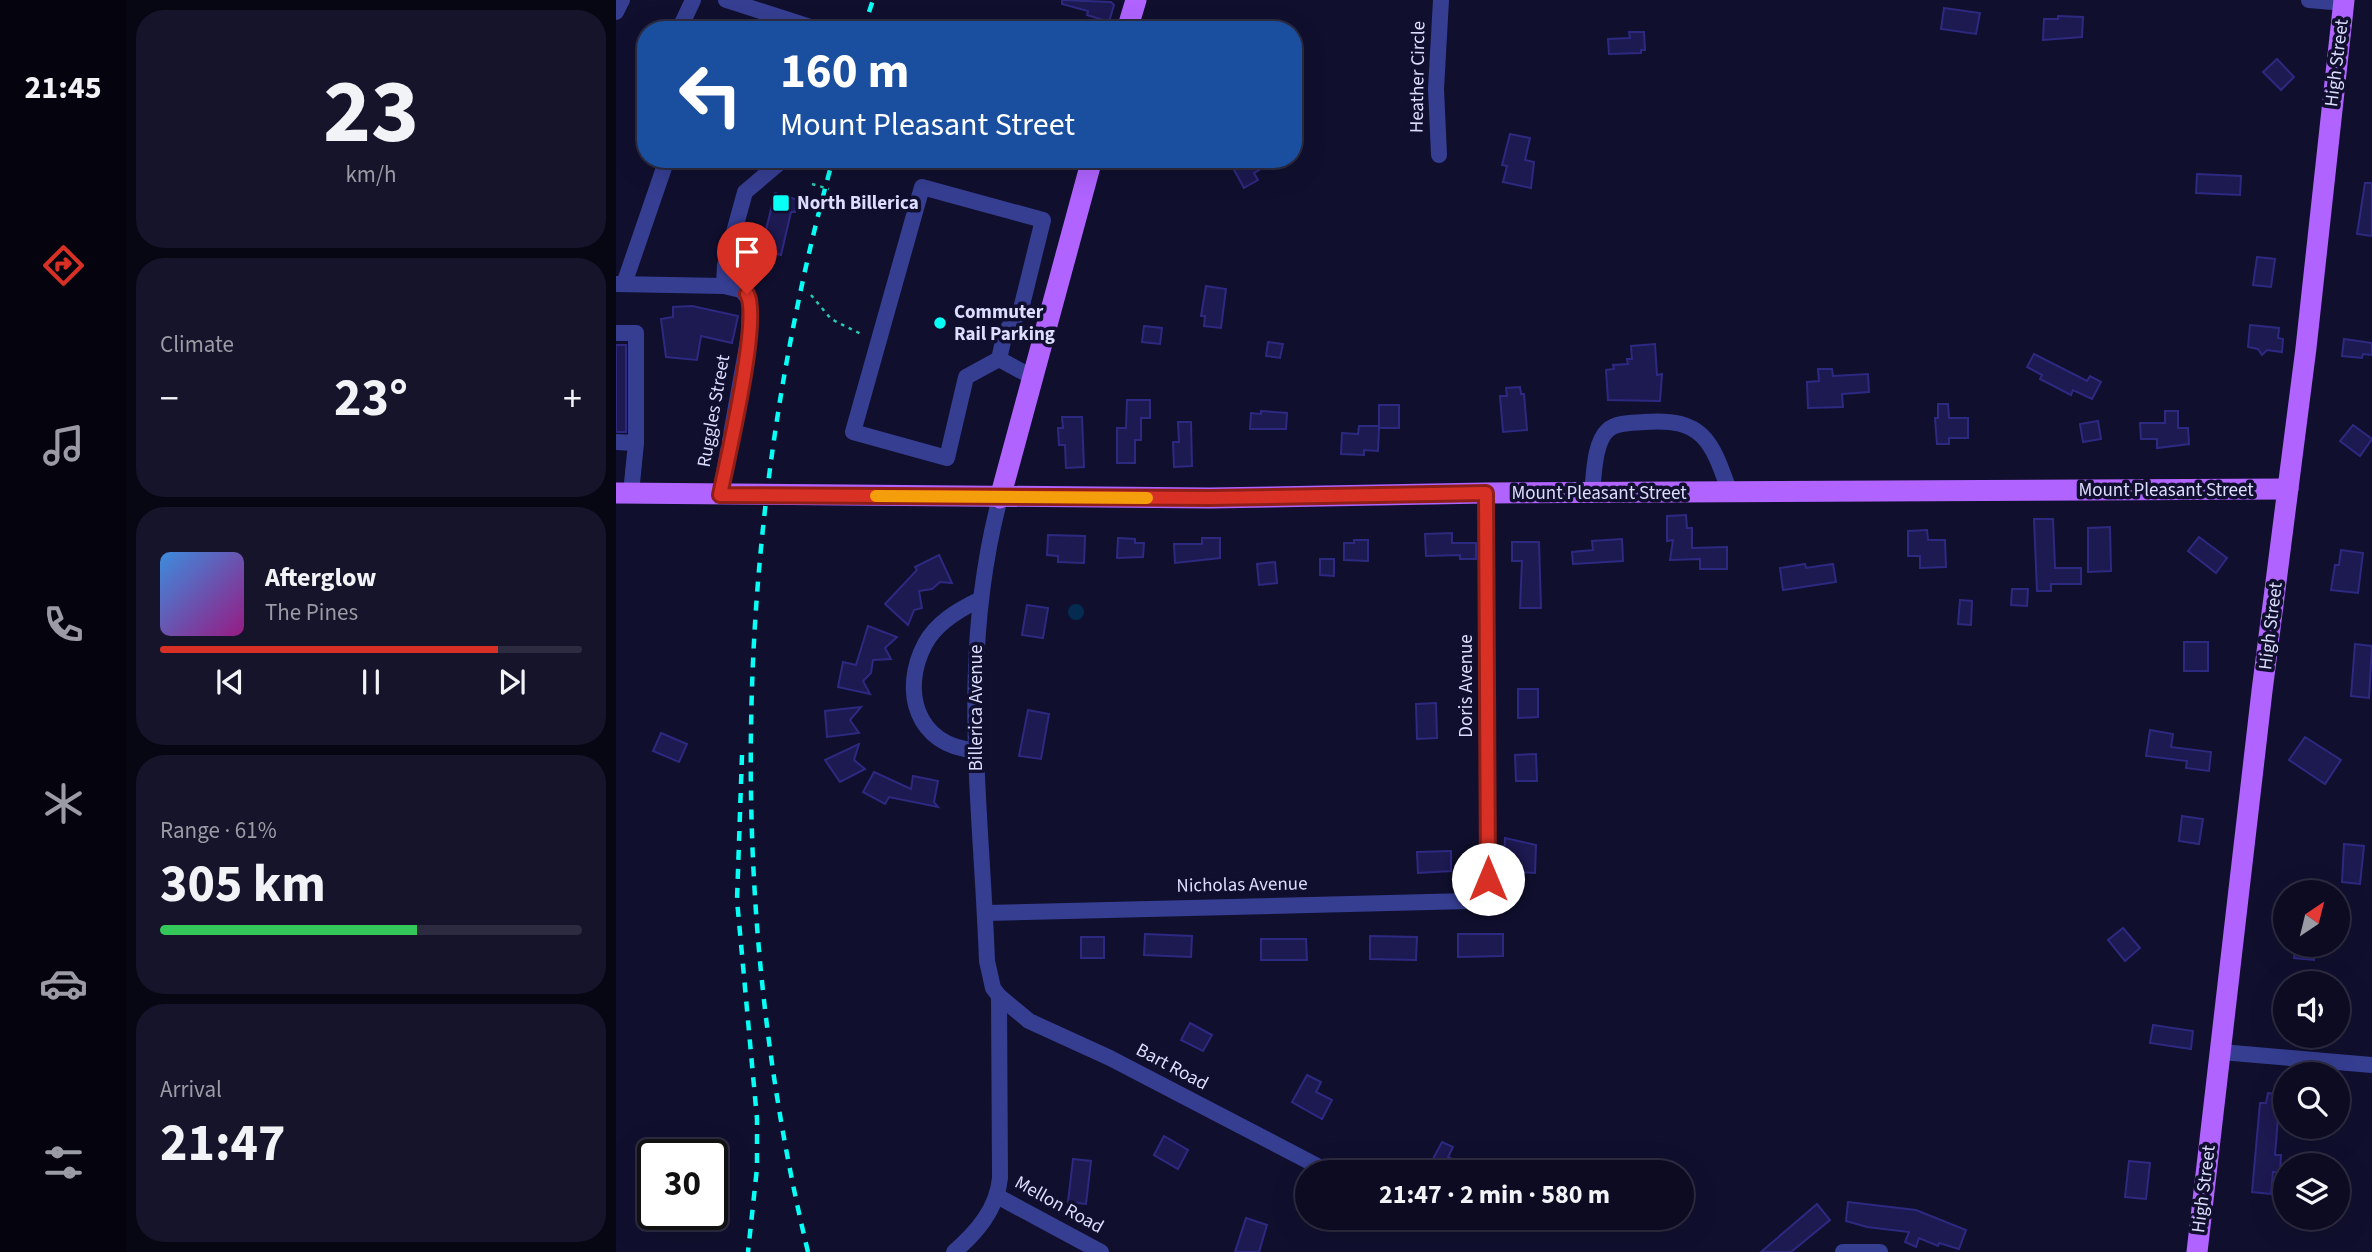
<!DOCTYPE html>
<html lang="en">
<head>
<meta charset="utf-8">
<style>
	body { margin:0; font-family:"Source Sans 3",sans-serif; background:#15142a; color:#f1f3f6; height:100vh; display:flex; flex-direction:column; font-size:26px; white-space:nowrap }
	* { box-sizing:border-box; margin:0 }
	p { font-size:23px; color:#9a9ba5 }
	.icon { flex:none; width:38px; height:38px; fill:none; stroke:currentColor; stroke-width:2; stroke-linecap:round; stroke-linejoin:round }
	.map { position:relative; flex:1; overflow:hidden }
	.side { display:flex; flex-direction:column; gap:10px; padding:10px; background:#070613; width:490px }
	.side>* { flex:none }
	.banner { position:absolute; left:21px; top:21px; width:665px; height:147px; border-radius:28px; box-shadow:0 7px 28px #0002,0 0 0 2px #2c2b40; background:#1a4fa0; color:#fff; overflow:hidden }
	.needle { width:46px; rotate:35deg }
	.tools { position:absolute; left:1657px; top:880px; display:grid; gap:14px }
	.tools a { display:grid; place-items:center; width:77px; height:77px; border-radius:50%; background:#0c0b22; box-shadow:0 7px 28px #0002,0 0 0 2px #2c2b40; font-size:35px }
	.speed { position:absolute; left:21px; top:1139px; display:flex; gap:14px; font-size:35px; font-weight:700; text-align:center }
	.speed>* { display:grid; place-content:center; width:91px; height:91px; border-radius:50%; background:#0c0b22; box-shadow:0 7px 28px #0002,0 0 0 2px #2c2b40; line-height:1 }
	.speed .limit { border:4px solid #111; border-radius:10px; background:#fff; color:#111 }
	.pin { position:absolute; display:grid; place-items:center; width:60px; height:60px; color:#fff; margin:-72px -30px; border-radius:50% 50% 50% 0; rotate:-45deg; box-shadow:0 0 7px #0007 }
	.pin .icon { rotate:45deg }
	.me { position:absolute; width:77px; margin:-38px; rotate:0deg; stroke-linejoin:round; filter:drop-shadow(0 0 5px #0008) }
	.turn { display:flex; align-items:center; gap:24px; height:147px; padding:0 28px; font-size:32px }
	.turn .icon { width:91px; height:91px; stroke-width:2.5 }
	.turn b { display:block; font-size:49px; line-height:60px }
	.big { font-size:52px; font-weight:700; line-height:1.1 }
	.side .card { flex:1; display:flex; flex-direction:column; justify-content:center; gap:10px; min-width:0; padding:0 24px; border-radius:28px; background:#15142a }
	.side .dial { align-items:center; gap:0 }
	.dial b { font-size:91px; line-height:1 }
	.song { display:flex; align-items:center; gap:21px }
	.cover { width:84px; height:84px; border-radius:10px; background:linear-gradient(135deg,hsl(210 70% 55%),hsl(310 70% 35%)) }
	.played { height:7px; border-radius:4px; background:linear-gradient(90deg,#d93025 80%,#2c2b40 80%) }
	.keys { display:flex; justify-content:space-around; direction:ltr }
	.heat { display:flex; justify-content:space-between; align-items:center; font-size:38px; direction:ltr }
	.charge { height:10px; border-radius:5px; background:linear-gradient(90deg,#34c759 61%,#2c2b40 0) }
	.trip { position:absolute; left:679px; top:1160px; width:399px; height:70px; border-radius:35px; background:#0c0b22; box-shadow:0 7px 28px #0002,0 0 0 2px #2c2b40; font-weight:700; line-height:70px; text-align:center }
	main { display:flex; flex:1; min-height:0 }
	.dock { display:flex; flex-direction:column; width:126px; justify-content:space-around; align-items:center; background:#05040e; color:#9a9ba5 }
	.dock .icon { width:49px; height:49px }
	.dock .on { color:#d93025 }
	.dock b { font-size:32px; color:#f1f3f6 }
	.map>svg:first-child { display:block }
	.water { fill:#052b51 }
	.building { fill:#1d1951; stroke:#2e2980; stroke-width:2 }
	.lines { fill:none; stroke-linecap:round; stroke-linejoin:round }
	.path { stroke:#24ccab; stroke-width:2.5; stroke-dasharray:3.5 5; stroke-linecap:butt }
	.minor { stroke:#363e92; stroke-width:16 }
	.major { stroke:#b063ff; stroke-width:21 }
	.rail { stroke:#08fff6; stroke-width:4.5; stroke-dasharray:10 9; stroke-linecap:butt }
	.route-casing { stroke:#8d1f18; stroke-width:18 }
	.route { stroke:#d93025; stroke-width:12 }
	.slow { stroke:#f59e0b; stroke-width:12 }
	.poi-dot { fill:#08fff6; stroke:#100f2e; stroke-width:2.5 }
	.labels { text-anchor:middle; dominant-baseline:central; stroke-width:7; stroke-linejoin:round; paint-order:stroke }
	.street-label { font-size:19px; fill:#dcddff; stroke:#100f2e }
	.poi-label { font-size:19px; font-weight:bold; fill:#dcddff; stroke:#100f2e; text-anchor:start }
</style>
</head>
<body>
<main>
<nav class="dock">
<b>21:45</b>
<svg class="icon on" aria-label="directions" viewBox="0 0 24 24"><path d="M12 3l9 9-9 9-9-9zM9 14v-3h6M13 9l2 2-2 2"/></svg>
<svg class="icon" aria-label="music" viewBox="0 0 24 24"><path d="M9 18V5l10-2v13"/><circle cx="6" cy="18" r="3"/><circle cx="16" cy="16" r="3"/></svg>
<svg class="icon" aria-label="phone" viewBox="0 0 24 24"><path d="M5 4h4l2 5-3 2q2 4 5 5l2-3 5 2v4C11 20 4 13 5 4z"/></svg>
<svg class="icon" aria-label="climate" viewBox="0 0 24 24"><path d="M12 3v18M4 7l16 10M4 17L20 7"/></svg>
<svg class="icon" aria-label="car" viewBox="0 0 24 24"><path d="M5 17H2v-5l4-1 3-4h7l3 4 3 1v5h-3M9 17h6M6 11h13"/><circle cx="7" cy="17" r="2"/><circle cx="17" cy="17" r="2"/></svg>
<svg class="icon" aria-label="filters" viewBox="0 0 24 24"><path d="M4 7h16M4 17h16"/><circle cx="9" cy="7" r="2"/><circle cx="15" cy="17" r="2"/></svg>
</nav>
<section class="side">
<div class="card dial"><b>23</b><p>km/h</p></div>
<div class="card"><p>Climate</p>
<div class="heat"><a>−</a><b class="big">23°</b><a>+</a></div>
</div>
<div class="card">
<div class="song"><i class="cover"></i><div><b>Afterglow</b><p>The Pines</p></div></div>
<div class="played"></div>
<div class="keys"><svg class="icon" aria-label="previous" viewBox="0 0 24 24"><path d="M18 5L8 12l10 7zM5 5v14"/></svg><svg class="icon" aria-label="pause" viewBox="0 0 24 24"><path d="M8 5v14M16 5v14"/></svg><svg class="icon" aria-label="next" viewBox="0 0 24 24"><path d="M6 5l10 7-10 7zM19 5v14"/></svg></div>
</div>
<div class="card"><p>Range · 61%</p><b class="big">305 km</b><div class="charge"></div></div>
<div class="card"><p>Arrival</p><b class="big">21:47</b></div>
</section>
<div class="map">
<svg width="1756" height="1252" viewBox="0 0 1756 1252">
	<rect width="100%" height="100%" fill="#100f2e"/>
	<circle class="water" cx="460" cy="612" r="8"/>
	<g class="building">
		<path d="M 446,0 L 495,2 L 498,5 L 493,22 L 471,15 L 472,11 L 446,4 Z"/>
		<path d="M 1328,8 L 1364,13 L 1360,34 L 1325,29 Z"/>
		<path d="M 1442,16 L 1467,17 L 1466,37 L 1427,40 L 1428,19 L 1442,19 Z"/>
		<path d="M 1013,32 L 1028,32 L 1029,50 L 1025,50 L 1025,53 L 993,54 L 992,39 L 1014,38 Z"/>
		<path d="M 1661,59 L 1678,77 L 1665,90 L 1647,72 Z"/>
		<path d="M 894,134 L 914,138 L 909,160 L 918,162 L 915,188 L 887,182 L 891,166 L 886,165 Z"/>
		<path d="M 612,159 L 639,159 L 645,169 L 638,173 L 642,180 L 628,188 Z"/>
		<path d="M 1581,174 L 1625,176 L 1624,195 L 1580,193 Z"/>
		<path d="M 1749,183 L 1756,183 L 1756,236 L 1741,234 Z"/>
		<path d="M 159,193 L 182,200 L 179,212 L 175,212 L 165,255 L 145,250 Z"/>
		<path d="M 1641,257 L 1659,259 L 1655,287 L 1637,285 Z"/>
		<path d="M 590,286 L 610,289 L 605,328 L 588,326 L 589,316 L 585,316 Z"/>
		<path d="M 76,306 L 122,316 L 116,343 L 85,336 L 81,360 L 50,357 L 45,319 L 57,317 L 57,307 Z"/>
		<path d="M 1634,325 L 1663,328 L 1662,338 L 1667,339 L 1666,352 L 1651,350 L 1646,355 L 1642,349 L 1632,347 Z"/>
		<path d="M 528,326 L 546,328 L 544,344 L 526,342 Z"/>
		<path d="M 1728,339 L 1756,343 L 1756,355 L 1747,354 L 1746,358 L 1726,356 Z"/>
		<path d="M 652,342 L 667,344 L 664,358 L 650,356 Z"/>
		<path d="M 1039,344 L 1041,375 L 1046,374 L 1044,401 L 992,400 L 990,370 L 998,369 L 997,365 L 1012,364 L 1011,359 L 1016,359 L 1015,346 Z"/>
		<rect x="0" y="345" width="10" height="87"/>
		<path d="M 1418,354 L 1471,381 L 1474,376 L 1485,382 L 1476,399 L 1457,390 L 1455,395 L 1424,379 L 1426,375 L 1411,367 Z"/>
		<path d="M 1202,369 L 1216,369 L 1217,376 L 1252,374 L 1253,392 L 1226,394 L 1227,407 L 1192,408 L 1191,382 L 1203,381 Z"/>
		<path d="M 904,387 L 905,394 L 908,394 L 911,430 L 887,432 L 884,396 L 891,396 L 890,388 Z"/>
		<path d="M 511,400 L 534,400 L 534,418 L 525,418 L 525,440 L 519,440 L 519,463 L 501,463 L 501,428 L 510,428 Z"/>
		<path d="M 1322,404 L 1332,404 L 1333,418 L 1352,418 L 1352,438 L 1333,438 L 1333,444 L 1321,444 L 1319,418 L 1322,418 Z"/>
		<path d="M 763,405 L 783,405 L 783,428 L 763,428 L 762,451 L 748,450 L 748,455 L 725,454 L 726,433 L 742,434 L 743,426 L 763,426 Z"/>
		<path d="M 645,411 L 671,413 L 670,429 L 634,429 L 635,413 L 645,414 Z"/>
		<path d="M 1549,411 L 1562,411 L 1562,428 L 1572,428 L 1573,444 L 1541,448 L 1541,439 L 1525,439 L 1524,423 L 1549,423 Z"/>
		<path d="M 446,417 L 466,417 L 468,467 L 450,468 L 449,445 L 443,445 L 442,428 L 447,428 Z"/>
		<path d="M 1482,421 L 1485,439 L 1467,442 L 1464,424 Z"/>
		<path d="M 562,422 L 575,422 L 576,466 L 558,467 L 557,442 L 563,442 Z"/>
		<path d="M 1737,425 L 1756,439 L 1744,456 L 1724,441 Z"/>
		<path d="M 1070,515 L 1071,528 L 1076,528 L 1076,548 L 1111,547 L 1111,569 L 1084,569 L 1084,559 L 1054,560 L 1057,540 L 1051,541 L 1051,516 Z"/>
		<path d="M 1418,519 L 1437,519 L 1439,568 L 1465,568 L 1465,584 L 1435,584 L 1435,591 L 1421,591 Z"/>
		<path d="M 1494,527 L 1495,571 L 1472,572 L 1472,528 Z"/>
		<path d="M 1311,530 L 1312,540 L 1329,540 L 1330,567 L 1304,568 L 1304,556 L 1292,556 L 1292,531 Z"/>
		<path d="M 836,533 L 836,543 L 860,543 L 860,559 L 844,559 L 844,555 L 810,556 L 809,534 Z"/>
		<path d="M 432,535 L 469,536 L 468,563 L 442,562 L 442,556 L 431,555 Z"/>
		<path d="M 1583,537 L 1611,558 L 1600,573 L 1572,551 Z"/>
		<path d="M 502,538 L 519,539 L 519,543 L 528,543 L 527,557 L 501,558 Z"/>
		<path d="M 586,538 L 604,538 L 604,558 L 559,563 L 558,544 L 586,544 Z"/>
		<path d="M 1006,539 L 1007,561 L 957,564 L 956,552 L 977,550 L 976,541 Z"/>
		<path d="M 738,540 L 752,540 L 752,561 L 728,560 L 728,543 L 738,543 Z"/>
		<path d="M 896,542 L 923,542 L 925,608 L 904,608 L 906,561 L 896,561 Z"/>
		<path d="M 1725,550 L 1747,553 L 1742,593 L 1715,590 L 1719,565 L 1723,565 Z"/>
		<path d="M 323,555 L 336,583 L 324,582 L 316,589 L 303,591 L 306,608 L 298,610 L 292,625 L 269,604 L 301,570 L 299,567 Z"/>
		<path d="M 704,559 L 718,559 L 718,576 L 704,575 Z"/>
		<path d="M 659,562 L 661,583 L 643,585 L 641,564 Z"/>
		<path d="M 1189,564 L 1190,568 L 1217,564 L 1220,582 L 1167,590 L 1164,568 Z"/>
		<path d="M 1396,589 L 1412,589 L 1411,606 L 1395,605 Z"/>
		<path d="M 1344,600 L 1356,601 L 1355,625 L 1342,624 Z"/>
		<path d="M 411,605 L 432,608 L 427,638 L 406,635 Z"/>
		<path d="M 252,626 L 281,637 L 269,648 L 275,659 L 257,660 L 255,673 L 247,681 L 254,694 L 222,687 L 227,662 L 240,665 Z"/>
		<rect x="1568" y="642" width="24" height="29"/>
		<path d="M 1739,644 L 1756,646 L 1753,698 L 1735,696 Z"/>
		<path d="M 902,689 L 922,689 L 922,717 L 902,718 Z"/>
		<path d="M 820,703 L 821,738 L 801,739 L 800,704 Z"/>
		<path d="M 245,707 L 234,720 L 243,733 L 211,737 L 209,711 Z"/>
		<path d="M 412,710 L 433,714 L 425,759 L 403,756 Z"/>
		<path d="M 1534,730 L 1557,734 L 1555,747 L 1595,752 L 1593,771 L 1570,768 L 1571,761 L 1530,756 Z"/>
		<path d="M 45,733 L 71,744 L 63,762 L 37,751 Z"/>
		<path d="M 1689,737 L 1725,760 L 1709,784 L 1673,760 Z"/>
		<path d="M 243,744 L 238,760 L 249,769 L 224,782 L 209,760 Z"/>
		<path d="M 920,754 L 921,781 L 900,781 L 899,755 Z"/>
		<path d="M 258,772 L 295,789 L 297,776 L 322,781 L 318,802 L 322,807 L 273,797 L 269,804 L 247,792 Z"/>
		<path d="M 1566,816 L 1587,819 L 1583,844 L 1563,841 Z"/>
		<path d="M 889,838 L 920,845 L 919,873 L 887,871 Z"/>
		<path d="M 1728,844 L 1748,846 L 1744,884 L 1726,882 Z"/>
		<path d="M 835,851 L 835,871 L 802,873 L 801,852 Z"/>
		<path d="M 1507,928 L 1524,948 L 1509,961 L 1492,940 Z"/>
		<path d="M 529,934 L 576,936 L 575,957 L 528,955 Z"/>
		<path d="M 842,934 L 887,934 L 887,956 L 842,957 Z"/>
		<path d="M 754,936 L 801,937 L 800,960 L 754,959 Z"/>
		<rect x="465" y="937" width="23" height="21"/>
		<path d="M 645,939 L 690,939 L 691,960 L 645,960 Z"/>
		<path d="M 1679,945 L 1699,945 L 1698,960 L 1678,958 Z"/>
		<path d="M 574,1023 L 596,1035 L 587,1051 L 565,1040 Z"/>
		<path d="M 1537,1025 L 1577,1031 L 1575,1049 L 1534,1043 Z"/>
		<path d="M 691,1075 L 705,1082 L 700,1092 L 716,1100 L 706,1119 L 676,1102 Z"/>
		<path d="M 1652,1093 L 1665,1095 L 1664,1105 L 1670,1106 L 1670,1119 L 1662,1118 L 1659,1155 L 1665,1155 L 1664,1173 L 1657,1172 L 1655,1194 L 1636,1192 L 1644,1103 L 1650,1103 Z"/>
		<path d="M 548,1136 L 572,1150 L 562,1169 L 538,1155 Z"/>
		<path d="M 826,1142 L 837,1147 L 832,1157 L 862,1172 L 810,1172 Z"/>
		<path d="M 457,1159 L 475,1161 L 470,1204 L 452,1202 Z"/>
		<path d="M 1513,1161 L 1534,1163 L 1530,1199 L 1509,1197 Z"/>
		<path d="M 1232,1202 L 1300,1210 L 1350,1230 L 1343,1249 L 1323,1243 L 1322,1246 L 1303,1238 L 1300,1247 L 1289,1242 L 1293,1232 L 1251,1227 L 1230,1221 Z"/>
		<path d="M 1201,1204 L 1214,1220 L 1175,1252 L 1145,1252 Z"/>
		<path d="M 630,1218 L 651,1225 L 643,1252 L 619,1252 Z"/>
	</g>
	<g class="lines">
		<g class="path">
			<path d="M 196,184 L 213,189"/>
			<path d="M 195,295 L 215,319 L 247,335"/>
		</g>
		<g class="minor">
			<path d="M 110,0 L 204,30"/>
			<path d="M 1693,0 L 1728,3"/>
			<path d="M 0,12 L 6,0"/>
			<path d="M 63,30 L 77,0"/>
			<path d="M 823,155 L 820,89 L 825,0"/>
			<path d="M 306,187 L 427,220 L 405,309 L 389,333 L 383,359 L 350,377 L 331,458 L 237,432 Z"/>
			<path d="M 0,284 L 108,286 L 125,290 L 134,300 L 133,335 L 104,495"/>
			<path d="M 8,284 L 51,159"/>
			<path d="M 108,286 L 109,265 L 129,192 L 168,159"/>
			<path d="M 0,333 L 20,333 L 20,443 L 15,493"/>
			<path d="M 383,359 L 418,378"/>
			<path d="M 0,442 L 20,443"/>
			<path d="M 976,493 C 978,476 978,442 992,430 C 1000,422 1017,423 1028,422 C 1088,417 1096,442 1114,493"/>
			<path d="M 358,750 C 301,746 284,691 309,644 C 320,623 342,610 363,600"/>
			<path d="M 369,913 L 853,901 L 866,892 L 872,879 L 870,493"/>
			<path d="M 383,996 L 413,1021 L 494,1058 L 713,1172"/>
			<path d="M 1605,1052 L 1756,1065"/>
			<path d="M 381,1196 L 485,1252"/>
			<path d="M 338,1252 C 361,1232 381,1209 384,1178 L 383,996 L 377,988 L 371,961 C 365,801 342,656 384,498"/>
			<path d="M 1227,1252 L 1264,1252"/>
		</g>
		<g class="major">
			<path d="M 511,30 L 520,0"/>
			<path d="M 0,493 L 594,498 L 870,493 L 1672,489"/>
			<path d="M 384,498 L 476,159"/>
			<path d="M 1581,1252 L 1646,691 L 1690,348 L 1728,0"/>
		</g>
		<g class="rail">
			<path d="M 247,30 L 257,0"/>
			<path d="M 126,755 L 121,900 L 141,1119 L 141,1168 L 132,1252"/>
			<path d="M 192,1252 C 106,895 119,512 217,159"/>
		</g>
	</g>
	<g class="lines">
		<g class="route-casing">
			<path id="route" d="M 131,294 C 145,318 111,460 104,495 L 594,498 L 870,493 L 872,879"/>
		</g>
		<use href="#route" class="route"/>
		<path class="slow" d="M 260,496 L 531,498"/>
	</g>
	<g class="poi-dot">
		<rect x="156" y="194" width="18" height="18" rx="3.5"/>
		<circle cx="324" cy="323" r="7"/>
	</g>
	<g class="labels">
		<g class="street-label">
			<text transform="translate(1721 63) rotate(-83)">High Street</text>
			<text transform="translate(802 77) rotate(-89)">Heather Circle</text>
			<text transform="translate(98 411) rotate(-80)">Ruggles Street</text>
			<text x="1550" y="490">Mount Pleasant Street</text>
			<text x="983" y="493">Mount Pleasant Street</text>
			<text transform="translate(1655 626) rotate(-83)">High Street</text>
			<text transform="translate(850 686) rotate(-90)">Doris Avenue</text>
			<text transform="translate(360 708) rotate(-90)">Billerica Avenue</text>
			<text transform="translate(626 885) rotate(-1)">Nicholas Avenue</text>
			<text transform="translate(556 1067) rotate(28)">Bart Road</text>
			<text transform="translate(1588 1189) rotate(-83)">High Street</text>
			<text transform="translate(443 1205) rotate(29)">Mellon Road</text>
		</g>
		<g class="poi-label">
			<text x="181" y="203">North Billerica</text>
			<text x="338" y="312">Commuter<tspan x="338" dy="22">Rail Parking</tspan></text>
		</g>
	</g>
</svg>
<div class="tools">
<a><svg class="needle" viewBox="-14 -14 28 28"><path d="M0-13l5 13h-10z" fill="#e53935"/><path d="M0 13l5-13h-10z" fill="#9a9ba5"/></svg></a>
<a><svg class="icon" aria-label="sound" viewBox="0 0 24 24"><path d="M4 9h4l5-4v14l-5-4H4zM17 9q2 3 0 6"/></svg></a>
<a><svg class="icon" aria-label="search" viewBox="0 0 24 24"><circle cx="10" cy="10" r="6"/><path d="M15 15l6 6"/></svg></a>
<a><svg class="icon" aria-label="layers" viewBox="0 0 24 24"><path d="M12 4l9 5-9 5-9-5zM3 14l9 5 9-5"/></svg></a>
</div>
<div class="speed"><div class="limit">30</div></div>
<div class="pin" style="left:131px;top:294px;background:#d93025"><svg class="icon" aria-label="arrive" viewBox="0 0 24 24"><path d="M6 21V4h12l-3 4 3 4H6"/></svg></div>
<svg class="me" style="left:872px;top:879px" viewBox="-20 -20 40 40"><circle r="19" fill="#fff"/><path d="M0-13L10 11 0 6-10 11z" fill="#d93025"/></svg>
<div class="trip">21:47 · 2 min · 580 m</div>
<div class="banner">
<div class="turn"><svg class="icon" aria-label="left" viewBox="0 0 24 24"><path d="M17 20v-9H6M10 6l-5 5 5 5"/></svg><div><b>160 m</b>Mount Pleasant Street</div></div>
</div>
</div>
</main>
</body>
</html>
